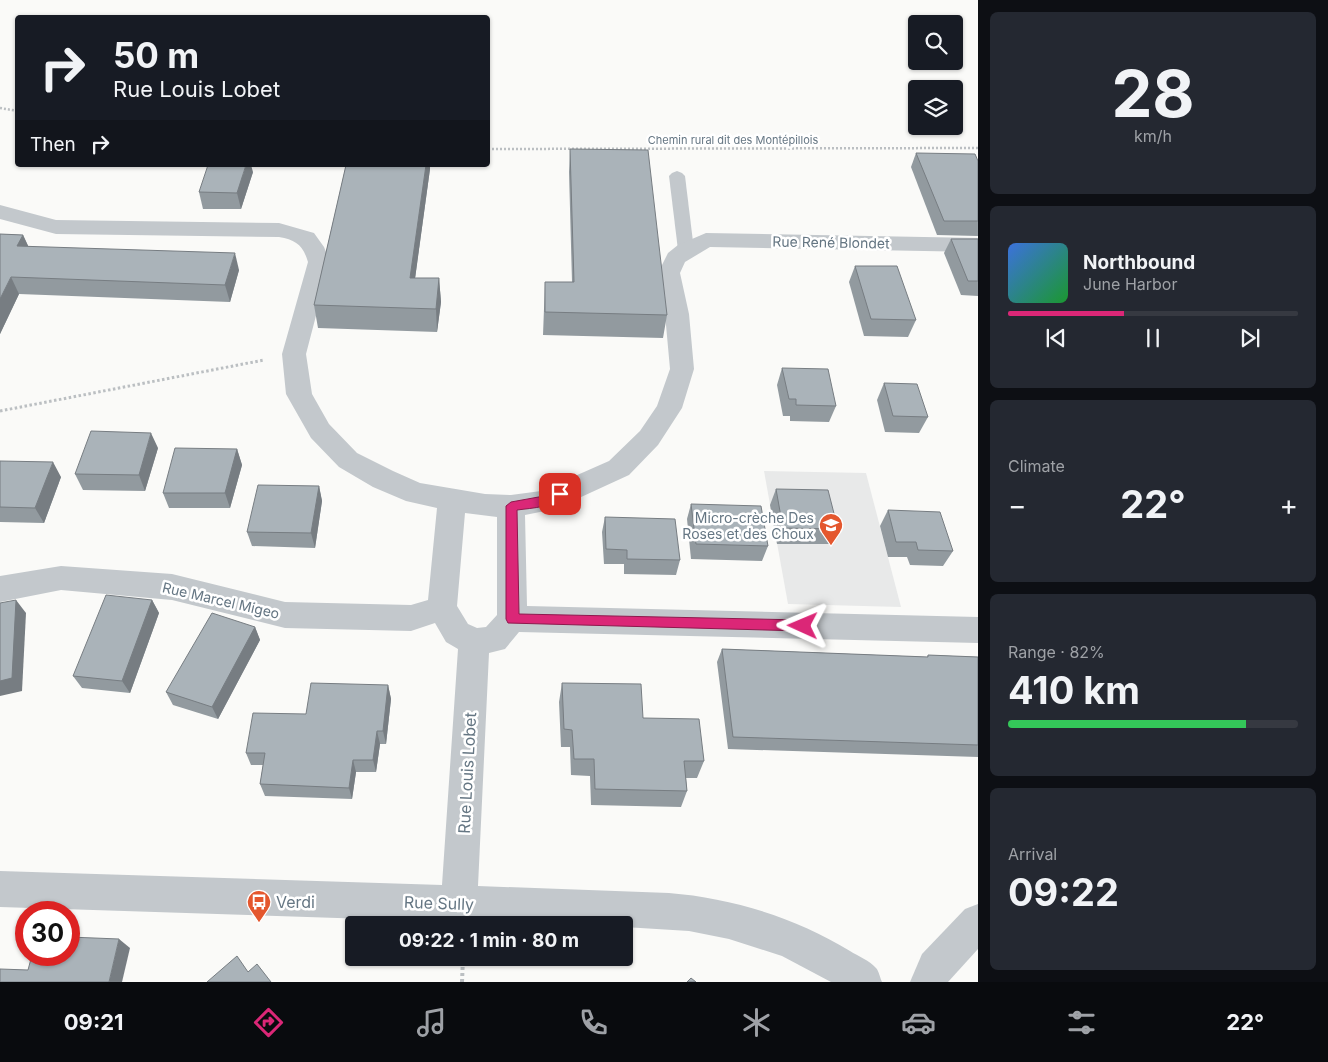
<!DOCTYPE html>
<html lang="en">
<head>
<meta charset="utf-8">
<style>
	body { margin:0; font-family:Inter,sans-serif; background:#242831; color:#f1f3f6; height:100vh; display:flex; flex-direction:column; font-size:19px; white-space:nowrap }
	* { box-sizing:border-box; margin:0 }
	p { font-size:16px; color:#9ea1a6 }
	.icon { flex:none; width:28px; height:28px; fill:none; stroke:currentColor; stroke-width:2; stroke-linecap:round; stroke-linejoin:round }
	.map { position:relative; flex:1; overflow:hidden }
	.panel { display:flex; flex-direction:column; gap:12px; padding:12px; background:#0d0f14; width:350px }
	.panel>* { flex:none }
	.guide { position:absolute; left:15px; top:15px; width:475px; height:152px; border-radius:5px; box-shadow:0 1px 4px #0004; background:#171b24; color:#f1f3f6; overflow:hidden }
	.controls { position:absolute; left:908px; top:15px; display:grid; gap:10px }
	.controls a { display:grid; place-items:center; width:55px; height:55px; border-radius:5px; background:#171b24; box-shadow:0 1px 4px #0004; font-size:25px }
	.speed { position:absolute; left:15px; top:901px; display:flex; gap:10px; font-size:25px; font-weight:700; text-align:center }
	.speed>* { display:grid; place-content:center; width:65px; height:65px; border-radius:50%; background:#171b24; box-shadow:0 1px 4px #0004; line-height:1 }
	.speed .limit { border:8px solid #d22; background:#fff; color:#111 }
	.pin { position:absolute; display:grid; place-items:center; width:42px; height:42px; color:#fff; margin:-21px; border-radius:10px; box-shadow:0 2px 8px #0006 }
	.me { position:absolute; width:55px; margin:-28px; rotate:271deg; stroke-linejoin:round; filter:drop-shadow(0 0 4px #0008) }
	.turn { display:flex; align-items:center; gap:18px; height:105px; padding:0 15px; font-size:22px }
	.turn .icon { width:65px; height:65px; stroke-width:2.5 }
	.turn b { display:block; font-size:35px; line-height:42px }
	.then { display:flex; align-items:center; height:48px; padding:0 15px; background:#0003; gap:10px; font-size:19px }
	.big { font-size:38px; font-weight:700; line-height:1.1 }
	.panel .widget { flex:1; display:flex; flex-direction:column; justify-content:center; gap:8px; min-width:0; padding:0 18px; border-radius:8px; background:#242831 }
	.panel .dial { align-items:center; gap:0 }
	.dial b { font-size:65px; line-height:1 }
	.song { display:flex; align-items:center; gap:15px }
	.cover { width:60px; height:60px; border-radius:8px; background:linear-gradient(135deg,hsl(220 70% 55%),hsl(130 70% 35%)) }
	.played { height:5px; border-radius:2px; background:linear-gradient(90deg,#db2777 40%,#363941 40%) }
	.keys { display:flex; justify-content:space-around; direction:ltr }
	.heat { display:flex; justify-content:space-between; align-items:center; font-size:28px; direction:ltr }
	.charge { height:8px; border-radius:4px; background:linear-gradient(90deg,#34c759 82%,#363941 0) }
	.trip { position:absolute; left:345px; top:916px; width:288px; height:50px; border-radius:5px; background:#171b24; box-shadow:0 1px 4px #0004; font-weight:700; line-height:50px; text-align:center }
	.tab-bar { display:flex; height:80px; justify-content:space-around; align-items:center; background:#090b0e; color:#9ea1a6 }
	.tab-bar .icon { width:35px; height:35px }
	.tab-bar .active { color:#db2777 }
	.tab-bar b { font-size:22px; color:#f1f3f6 }
	main { display:flex; flex:1; min-height:0 }
	.map>svg:first-child { display:block }
	.built { fill:#e8e9e9 }
	.lines { fill:none; stroke-linecap:round; stroke-linejoin:round }
	.path-far2 { stroke:#bbbfc2; stroke-width:2.5; stroke-dasharray:2 2; stroke-linecap:butt }
	.path-far1 { stroke:#bbbfc2; stroke-width:3; stroke-dasharray:2.5 2.5; stroke-linecap:butt }
	.path { stroke:#bbbfc2; stroke-width:4; stroke-dasharray:3 3; stroke-linecap:butt }
	.lane { fill:#c3c8cc; fill-rule:evenodd }
	.street { fill:#c3c8cc; fill-rule:evenodd }
	.wall { fill:#929a9f }
	.shaded-wall { fill:#777d82 }
	.building { fill:#aab3b9; stroke:#777d82 }
	.route { fill:#db2777; stroke:#8e194d }
	.labels { text-anchor:middle; dominant-baseline:central; stroke-width:5; stroke-linejoin:round; paint-order:stroke }
	.far-street-label { font-size:11px; fill:#657683; stroke:#fff }
	.street-label { font-size:14px; fill:#657683; stroke:#fff }
	.poi-label { font-size:14px; fill:#657683; stroke:#fff; text-anchor:end }
	.near-street-label { font-size:16px; fill:#657683; stroke:#fff }
	.near-poi-label { font-size:16px; fill:#657683; stroke:#fff; text-anchor:start }
</style>
</head>
<body>
<main>
<div class="map">
<svg width="978" height="982" viewBox="0 0 978 982">
	<rect width="100%" height="100%" fill="#fafaf8"/>
	<path class="built" d="M 764,471 L 866,473 L 901,607 L 788,604 Z"/>
	<g class="lines">
		<g class="path-far2">
			<path d="M 0,108 L 18,111"/>
			<path d="M 488,149 L 978,148"/>
		</g>
		<path class="path-far1" d="M 0,411 L 264,360"/>
		<path class="path" d="M 462,982 L 463,958"/>
		<path class="lane" d="M 677,171 L 682,173 L 685,176 L 694,250 L 692,254 L 686,255 L 680,254 L 678,250 L 669,176 L 672,173 Z"/>
		<g class="street">
			<path d="M 0,205 L 56,220 L 279,223 L 314,233 L 324,247 L 330,262 L 306,354 L 312,394 L 329,424 L 357,453 L 393,471 L 420,483 L 485,494 L 511,495 L 541,491 L 609,461 L 640,431 L 657,406 L 670,369 L 665,314 L 658,273 L 668,253 L 678,245 L 706,233 L 978,238 L 978,252 L 710,247 L 685,262 L 680,273 L 689,314 L 694,369 L 682,408 L 658,445 L 629,475 L 555,509 L 525,515 L 527,606 L 978,617 L 978,643 L 519,632 L 505,649 L 489,653 L 478,886 L 669,893 C 732,898 796,918 850,951 C 858,956 870,961 876,968 C 879,971 880,978 882,982 L 831,982 L 782,956 L 729,939 L 689,931 L 624,927 L 624,925 L 459,922 L 0,907 L 0,871 L 442,885 L 458,649 L 446,642 L 435,623 L 411,631 L 285,628 L 172,600 L 61,590 L 0,602 L 0,576 L 61,566 L 172,574 L 285,602 L 411,605 L 428,600 L 437,508 L 406,501 L 373,487 L 339,467 L 311,438 L 286,394 L 282,354 L 308,262 C 303,245 296,240 279,237 L 56,234 L 0,219 ZM 465,513 L 497,517 L 497,615 L 486,627 L 477,628 L 468,624 L 457,606 Z"/>
			<path d="M 978,904 L 978,949 L 948,982 L 910,982 L 922,954 L 965,909 Z"/>
		</g>
	</g>
	<g class="wall">
		<path d="M 570,149 L 667,315 L 663,338 L 543,335 L 545,282 L 572,282 L 569,172 Z"/>
		<path d="M 916,153 L 978,161 L 978,236 L 937,235 L 911,167 Z"/>
		<path d="M 346,165 L 430,165 L 430,169 L 415,278 L 439,278 L 441,302 L 437,332 L 318,328 L 314,305 Z"/>
		<path d="M 253,172 L 241,209 L 203,209 L 199,192 Z"/>
		<path d="M 0,234 L 23,235 L 28,246 L 239,270 L 230,302 L 19,294 L 0,334 Z"/>
		<path d="M 951,239 L 978,239 L 978,296 L 961,295 L 944,253 Z"/>
		<path d="M 855,266 L 916,320 L 908,337 L 864,336 L 849,282 Z"/>
		<path d="M 782,368 L 836,406 L 829,422 L 790,421 L 790,416 L 783,416 L 777,385 Z"/>
		<path d="M 884,383 L 928,417 L 919,433 L 885,432 L 877,400 Z"/>
		<path d="M 158,448 L 145,491 L 83,490 L 75,474 Z"/>
		<path d="M 237,449 L 242,465 L 230,508 L 169,508 L 163,493 Z"/>
		<path d="M 0,461 L 61,477 L 44,523 L 0,522 Z"/>
		<path d="M 319,486 L 322,501 L 315,548 L 252,546 L 247,532 Z"/>
		<path d="M 776,489 L 838,529 L 831,544 L 777,544 L 770,505 Z"/>
		<path d="M 691,504 L 768,546 L 762,561 L 691,559 L 687,519 Z"/>
		<path d="M 888,510 L 953,551 L 943,566 L 910,565 L 907,557 L 888,557 L 880,526 Z"/>
		<path d="M 605,517 L 680,560 L 676,575 L 624,574 L 624,564 L 604,564 L 602,532 Z"/>
		<path d="M 152,600 L 159,613 L 130,693 L 82,688 L 73,676 Z"/>
		<path d="M 255,627 L 260,640 L 218,719 L 173,705 L 166,692 Z"/>
		<path d="M 722,649 L 927,657 L 928,655 L 978,657 L 978,757 L 728,749 L 717,662 Z"/>
		<path d="M 562,683 L 643,718 L 704,761 L 697,778 L 686,778 L 687,791 L 681,807 L 591,805 L 590,776 L 571,775 L 570,747 L 561,747 L 559,702 Z"/>
		<path d="M 388,685 L 391,699 L 386,744 L 380,744 L 376,772 L 356,772 L 352,799 L 265,796 L 260,784 L 263,765 L 251,765 L 246,753 L 306,714 Z"/>
	</g>
	<g class="shaded-wall">
		<path d="M 246,165 L 251,165 L 253,172 L 241,209 L 237,193 Z"/>
		<path d="M 426,165 L 430,165 L 430,169 L 412,301 L 410,278 Z"/>
		<path d="M 23,235 L 31,252 L 17,246 Z"/>
		<path d="M 235,253 L 239,270 L 230,302 L 225,285 Z"/>
		<path d="M 11,277 L 19,294 L 0,334 L 0,299 Z"/>
		<path d="M 439,278 L 441,302 L 437,332 L 436,309 Z"/>
		<path d="M 151,433 L 158,448 L 145,491 L 139,475 Z"/>
		<path d="M 237,449 L 242,465 L 230,508 L 225,493 Z"/>
		<path d="M 53,462 L 61,477 L 44,523 L 35,508 Z"/>
		<path d="M 319,486 L 322,501 L 315,548 L 311,533 Z"/>
		<path d="M 16,600 L 26,613 L 22,691 L 0,696 L 0,681 Z"/>
		<path d="M 152,600 L 159,613 L 130,693 L 122,681 Z"/>
		<path d="M 255,627 L 260,640 L 218,719 L 212,707 Z"/>
		<path d="M 388,685 L 391,699 L 386,744 L 383,731 Z"/>
		<path d="M 377,731 L 380,744 L 376,772 L 373,760 Z"/>
		<path d="M 353,760 L 356,772 L 352,799 L 349,788 Z"/>
		<path d="M 119,939 L 130,948 L 122,982 L 109,982 Z"/>
	</g>
	<g class="building">
		<path d="M 570,149 L 648,150 L 667,315 L 545,312 L 545,282 L 574,282 Z"/>
		<path d="M 916,153 L 975,154 L 978,161 L 978,221 L 944,221 Z"/>
		<path d="M 208,165 L 246,165 L 237,193 L 199,192 Z"/>
		<path d="M 346,165 L 426,165 L 410,278 L 439,278 L 436,309 L 314,305 Z"/>
		<path d="M 0,234 L 23,235 L 17,246 L 235,253 L 225,285 L 11,277 L 0,299 Z"/>
		<path d="M 951,239 L 978,239 L 978,281 L 968,281 Z"/>
		<path d="M 855,266 L 897,266 L 916,320 L 871,319 Z"/>
		<path d="M 782,368 L 828,369 L 836,406 L 796,405 L 796,399 L 789,399 Z"/>
		<path d="M 884,383 L 917,384 L 928,417 L 893,416 Z"/>
		<path d="M 91,431 L 151,433 L 139,475 L 75,474 Z"/>
		<path d="M 175,448 L 237,449 L 225,493 L 163,493 Z"/>
		<path d="M 0,461 L 53,462 L 35,508 L 0,507 Z"/>
		<path d="M 258,485 L 319,486 L 311,533 L 247,532 Z"/>
		<path d="M 776,489 L 828,490 L 838,529 L 783,528 Z"/>
		<path d="M 691,504 L 761,506 L 768,546 L 696,544 Z"/>
		<path d="M 888,510 L 940,512 L 953,551 L 918,550 L 916,542 L 896,542 Z"/>
		<path d="M 605,517 L 675,519 L 680,560 L 627,559 L 627,550 L 606,549 Z"/>
		<path d="M 106,595 L 152,600 L 122,681 L 73,676 Z"/>
		<path d="M 16,600 L 12,678 L 0,681 L 0,603 Z"/>
		<path d="M 212,613 L 255,627 L 212,707 L 166,692 Z"/>
		<path d="M 722,649 L 928,657 L 928,655 L 978,657 L 978,745 L 733,737 Z"/>
		<path d="M 311,683 L 388,685 L 383,731 L 377,731 L 373,760 L 353,760 L 349,788 L 260,784 L 265,753 L 246,753 L 253,713 L 306,714 Z"/>
		<path d="M 562,683 L 641,684 L 643,718 L 699,719 L 704,761 L 684,761 L 687,791 L 595,789 L 594,759 L 574,759 L 572,730 L 564,729 Z"/>
		<path d="M 69,937 L 119,939 L 109,982 L 0,982 L 0,969 L 28,970 L 32,955 L 69,955 Z"/>
		<path d="M 237,956 L 248,972 L 257,964 L 271,982 L 207,982 Z"/>
		<path d="M 691,978 L 696,982 L 687,982 Z"/>
	</g>
	<path class="route" d="M 560,490 L 564,491 L 566,494 C 557,507 532,508 517,510 L 519,614 L 803,620 L 808,622 L 810,626 L 808,630 L 803,631 L 508,623 L 506,619 L 506,506 L 511,502 L 544,496 Z"/>
	<defs>
		<g id="school-pin" transform="scale(1.25)"><path d="M0 17L-7.5 6A9.5 9.5 0 1 1 7.5 6Z" fill="#e4572e" stroke="#fff"/><path d="M0-5L7-2L0 1L-7-2ZM-4 1L0 2.5L4 1V4Q0 6-4 4Z" fill="#fff"/></g>
		<g id="bus-pin" transform="scale(1.25)"><path d="M0 17L-7.5 6A9.5 9.5 0 1 1 7.5 6Z" fill="#e4572e" stroke="#fff"/><path d="M-5-6H5V4H4V6H2V4H-2V6H-4V4H-5ZM-3.5-4V0h7V-4ZM-3.5 1.2v1.5H-2V1.2ZM2 1.2v1.5H3.5V1.2Z" fill="#fff"/></g>
	</defs>
	<g fill-rule="evenodd">
		<use href="#school-pin" x="831" y="525"/>
		<use href="#bus-pin" x="259" y="902"/>
	</g>
	<g class="labels">
		<g class="far-street-label">
			<text x="733" y="140">Chemin rural dit des Montépillois</text>
		</g>
		<g class="street-label">
			<text transform="translate(831 242) rotate(1)">Rue René Blondet</text>
			<text transform="translate(221 600) rotate(13)">Rue Marcel Migeo</text>
		</g>
		<g class="poi-label">
			<text x="814" y="517">Micro-crèche Des<tspan x="814" dy="16">Roses et des Choux</tspan></text>
		</g>
		<g class="near-street-label">
			<text transform="translate(467 773) rotate(-87)">Rue Louis Lobet</text>
			<text transform="translate(439 903) rotate(2)">Rue Sully</text>
		</g>
		<g class="near-poi-label">
			<text x="276" y="902">Verdi</text>
		</g>
	</g>
</svg>
<div class="controls">
<a><svg class="icon" aria-label="search" viewBox="0 0 24 24"><circle cx="10" cy="10" r="6"/><path d="M15 15l6 6"/></svg></a>
<a><svg class="icon" aria-label="layers" viewBox="0 0 24 24"><path d="M12 4l9 5-9 5-9-5zM3 14l9 5 9-5"/></svg></a>
</div>
<div class="speed"><div class="limit">30</div></div>
<div class="pin" style="left:560px;top:494px;background:#d93025"><svg class="icon" aria-label="arrive" viewBox="0 0 24 24"><path d="M6 21V4h12l-3 4 3 4H6"/></svg></div>
<svg class="me" style="left:803px;top:626px" viewBox="-20 -20 40 40"><path d="M0-17L14 15 0 8-14 15z" fill="#db2777" stroke="#fff" stroke-width="4"/></svg>
<div class="trip">09:22 · 1 min · 80 m</div>
<div class="guide">
<div class="turn"><svg class="icon" aria-label="right" viewBox="0 0 24 24"><path d="M7 20v-9h11M14 6l5 5-5 5"/></svg><div><b>50 m</b>Rue Louis Lobet</div></div>
<div class="then">Then<svg class="icon" aria-label="right" viewBox="0 0 24 24"><path d="M7 20v-9h11M14 6l5 5-5 5"/></svg></div>
</div>
</div>
<section class="panel">
<div class="widget dial"><b>28</b><p>km/h</p></div>
<div class="widget">
<div class="song"><i class="cover"></i><div><b>Northbound</b><p>June Harbor</p></div></div>
<div class="played"></div>
<div class="keys"><svg class="icon" aria-label="previous" viewBox="0 0 24 24"><path d="M18 5L8 12l10 7zM5 5v14"/></svg><svg class="icon" aria-label="pause" viewBox="0 0 24 24"><path d="M8 5v14M16 5v14"/></svg><svg class="icon" aria-label="next" viewBox="0 0 24 24"><path d="M6 5l10 7-10 7zM19 5v14"/></svg></div>
</div>
<div class="widget"><p>Climate</p>
<div class="heat"><a>−</a><b class="big">22°</b><a>+</a></div>
</div>
<div class="widget"><p>Range · 82%</p><b class="big">410 km</b><div class="charge"></div></div>
<div class="widget"><p>Arrival</p><b class="big">09:22</b></div>
</section>
</main>
<nav class="tab-bar">
<b>09:21</b>
<svg class="icon active" aria-label="directions" viewBox="0 0 24 24"><path d="M12 3l9 9-9 9-9-9zM9 14v-3h6M13 9l2 2-2 2"/></svg>
<svg class="icon" aria-label="music" viewBox="0 0 24 24"><path d="M9 18V5l10-2v13"/><circle cx="6" cy="18" r="3"/><circle cx="16" cy="16" r="3"/></svg>
<svg class="icon" aria-label="phone" viewBox="0 0 24 24"><path d="M5 4h4l2 5-3 2q2 4 5 5l2-3 5 2v4C11 20 4 13 5 4z"/></svg>
<svg class="icon" aria-label="climate" viewBox="0 0 24 24"><path d="M12 3v18M4 7l16 10M4 17L20 7"/></svg>
<svg class="icon" aria-label="car" viewBox="0 0 24 24"><path d="M5 17H2v-5l4-1 3-4h7l3 4 3 1v5h-3M9 17h6M6 11h13"/><circle cx="7" cy="17" r="2"/><circle cx="17" cy="17" r="2"/></svg>
<svg class="icon" aria-label="filters" viewBox="0 0 24 24"><path d="M4 7h16M4 17h16"/><circle cx="9" cy="7" r="2"/><circle cx="15" cy="17" r="2"/></svg>
<b>22°</b>
</nav>
</body>
</html>
